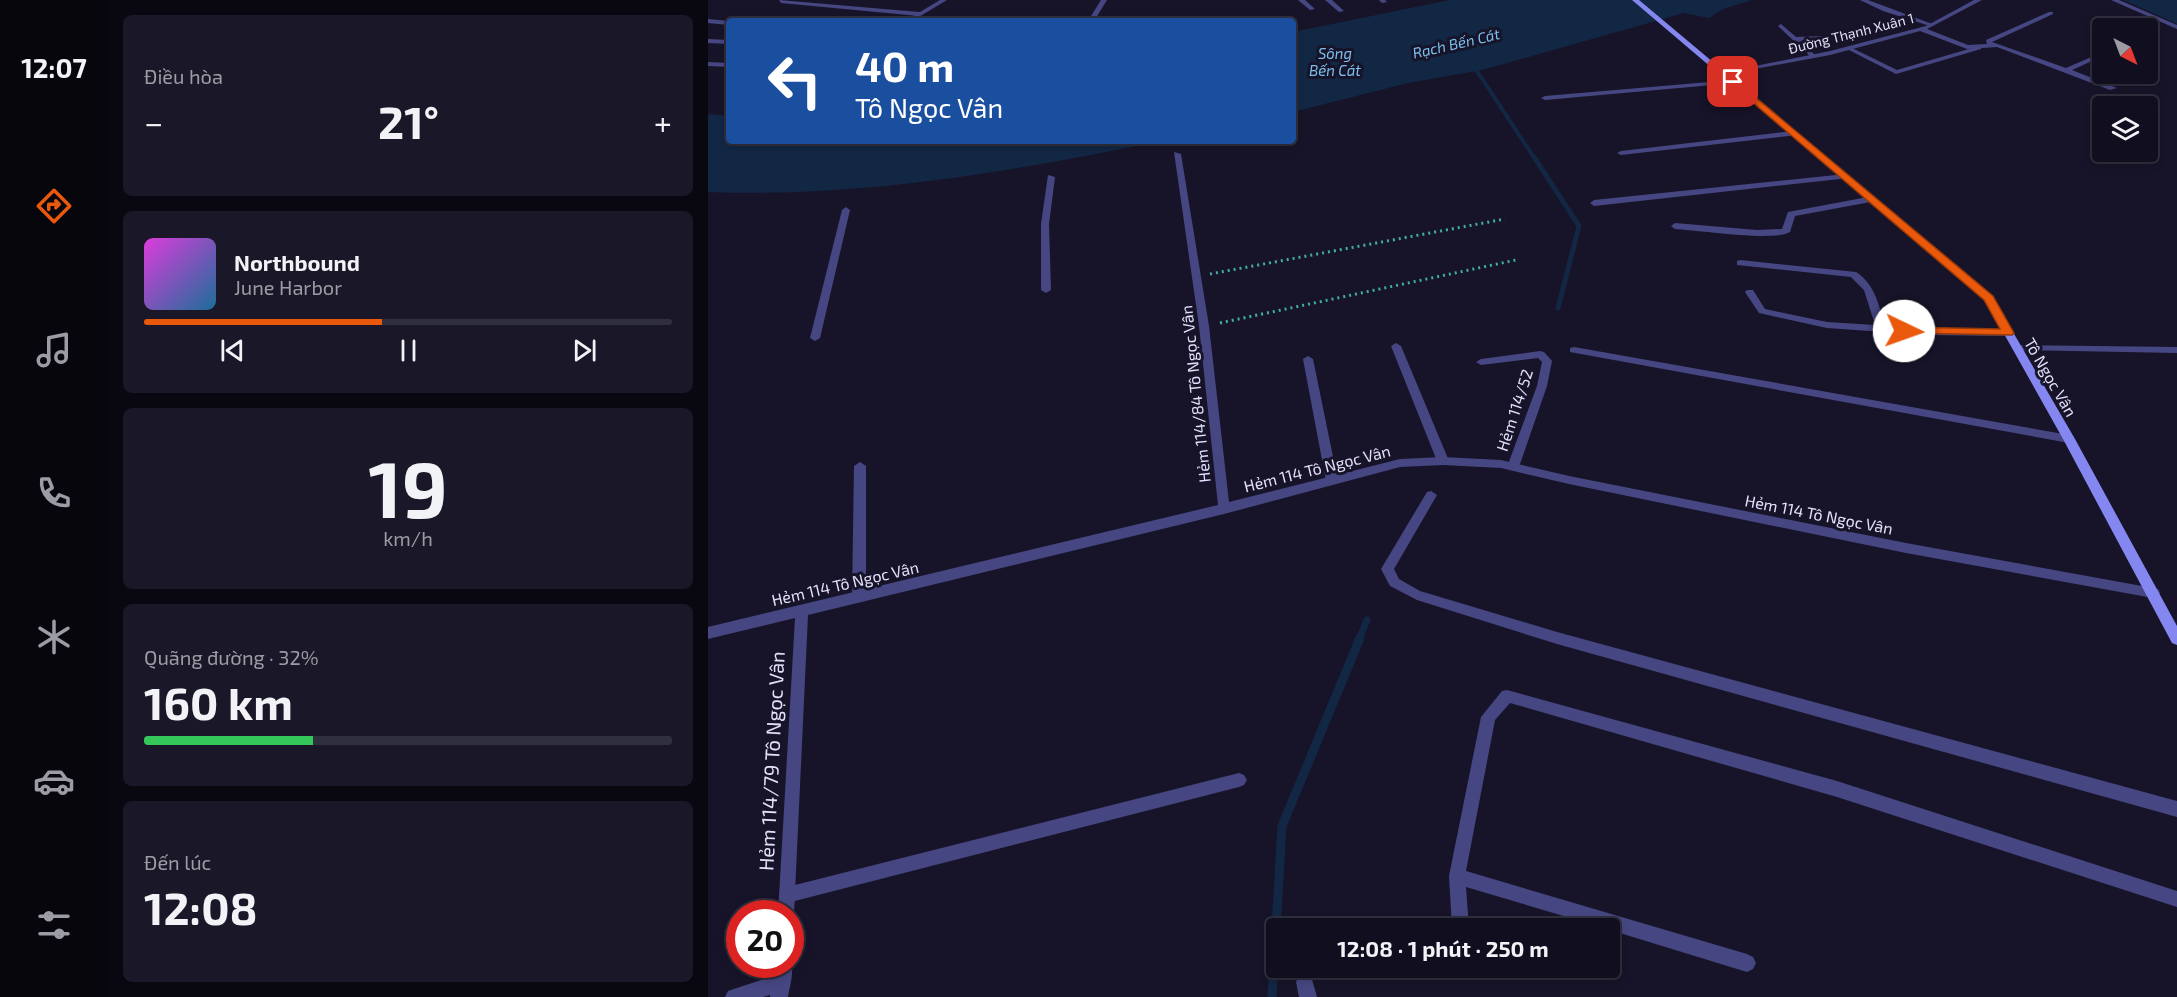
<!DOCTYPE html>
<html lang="vi">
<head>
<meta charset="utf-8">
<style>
	body { margin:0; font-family:"Exo 2",sans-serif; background:#1a1828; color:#f1f3f6; height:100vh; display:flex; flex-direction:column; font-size:22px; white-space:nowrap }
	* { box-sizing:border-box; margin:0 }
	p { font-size:20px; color:#9c9ca4 }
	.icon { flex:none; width:33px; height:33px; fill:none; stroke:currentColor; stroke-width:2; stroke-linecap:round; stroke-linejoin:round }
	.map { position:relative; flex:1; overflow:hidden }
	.panel { display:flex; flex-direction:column; gap:15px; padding:15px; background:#090811; width:600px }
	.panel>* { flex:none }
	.hud { position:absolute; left:18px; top:18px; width:570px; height:126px; border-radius:6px; box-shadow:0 3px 9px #0003,0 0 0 2px #302f3d; background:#1a4fa0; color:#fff; overflow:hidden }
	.needle { width:39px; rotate:138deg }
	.tools { position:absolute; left:1384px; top:18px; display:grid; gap:12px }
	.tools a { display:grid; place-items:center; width:66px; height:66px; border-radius:6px; background:#110f1f; box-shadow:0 3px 9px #0003,0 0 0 2px #302f3d; font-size:30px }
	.speed { position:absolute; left:18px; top:900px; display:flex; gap:12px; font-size:30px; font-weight:700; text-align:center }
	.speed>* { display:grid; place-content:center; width:78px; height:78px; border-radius:50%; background:#110f1f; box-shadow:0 3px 9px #0003,0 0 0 2px #302f3d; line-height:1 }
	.speed .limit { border:9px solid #d22; background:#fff; color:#111 }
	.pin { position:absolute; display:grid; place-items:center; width:51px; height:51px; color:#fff; margin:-26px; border-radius:12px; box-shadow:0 3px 9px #0006 }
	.me { position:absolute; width:66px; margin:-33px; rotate:93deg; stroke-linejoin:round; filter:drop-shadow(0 0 4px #0008) }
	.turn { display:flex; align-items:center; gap:21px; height:126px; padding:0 30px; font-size:27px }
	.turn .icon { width:78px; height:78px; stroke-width:2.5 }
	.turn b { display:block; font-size:42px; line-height:51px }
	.big { font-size:45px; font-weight:700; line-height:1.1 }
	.panel .widget { flex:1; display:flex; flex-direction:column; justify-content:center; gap:9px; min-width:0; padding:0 21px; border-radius:9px; background:#1a1828 }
	.panel .dial { align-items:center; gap:0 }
	.dial b { font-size:78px; line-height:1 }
	.song { display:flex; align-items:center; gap:18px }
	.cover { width:72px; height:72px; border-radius:9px; background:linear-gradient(135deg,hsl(300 70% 55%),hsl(200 70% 35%)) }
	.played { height:6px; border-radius:3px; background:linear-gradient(90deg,#ea580c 45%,#302f3d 45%) }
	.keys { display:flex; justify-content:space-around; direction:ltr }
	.heat { display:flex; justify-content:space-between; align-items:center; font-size:33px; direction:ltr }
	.charge { height:9px; border-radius:4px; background:linear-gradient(90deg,#34c759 32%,#302f3d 0) }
	.trip { position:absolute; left:558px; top:918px; width:354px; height:60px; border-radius:6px; background:#110f1f; box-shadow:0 3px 9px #0003,0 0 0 2px #302f3d; font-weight:700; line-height:60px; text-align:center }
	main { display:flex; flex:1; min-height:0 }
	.dock { display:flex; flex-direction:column; width:108px; justify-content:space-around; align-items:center; background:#07060c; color:#9c9ca4 }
	.dock .icon { width:42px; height:42px }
	.dock .selected { color:#ea580c }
	.dock b { font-size:27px; color:#f1f3f6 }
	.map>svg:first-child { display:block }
	.water { fill:#122744 }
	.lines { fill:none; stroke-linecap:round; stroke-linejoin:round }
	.stream-far3 { stroke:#122744; stroke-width:4 }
	.stream-far2 { stroke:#122744; stroke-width:5 }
	.stream-far1 { stroke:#122744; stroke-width:7 }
	.stream { stroke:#122744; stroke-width:9 }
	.path { stroke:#41aea2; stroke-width:3; stroke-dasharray:2 4; stroke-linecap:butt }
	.lane { fill:#464782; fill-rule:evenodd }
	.street { fill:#464782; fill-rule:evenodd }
	.secondary { fill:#8387ef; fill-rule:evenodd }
	.route { fill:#ea580c; stroke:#983908; stroke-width:1.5 }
	.labels { text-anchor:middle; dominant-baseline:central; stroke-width:6; stroke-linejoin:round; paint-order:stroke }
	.far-street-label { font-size:14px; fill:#e2e0fb; stroke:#171429 }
	.far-water-label { font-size:15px; font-style:italic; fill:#7bbfee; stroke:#171429 }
	.street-label { font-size:16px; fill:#e2e0fb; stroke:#171429 }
	.near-street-label { font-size:20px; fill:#e2e0fb; stroke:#171429 }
</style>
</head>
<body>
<main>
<nav class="dock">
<b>12:07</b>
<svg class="icon selected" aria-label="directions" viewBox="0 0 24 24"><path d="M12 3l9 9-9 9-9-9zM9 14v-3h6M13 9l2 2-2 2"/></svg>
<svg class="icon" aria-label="music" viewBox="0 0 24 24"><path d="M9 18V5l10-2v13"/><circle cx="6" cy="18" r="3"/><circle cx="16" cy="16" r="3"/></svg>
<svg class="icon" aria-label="phone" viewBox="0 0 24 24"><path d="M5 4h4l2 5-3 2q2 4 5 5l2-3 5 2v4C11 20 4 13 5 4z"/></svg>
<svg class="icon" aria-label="climate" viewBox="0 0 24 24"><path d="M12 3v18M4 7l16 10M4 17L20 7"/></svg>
<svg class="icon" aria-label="car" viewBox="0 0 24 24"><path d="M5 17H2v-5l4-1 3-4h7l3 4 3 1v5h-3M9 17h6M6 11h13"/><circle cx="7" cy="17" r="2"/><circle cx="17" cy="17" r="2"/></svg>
<svg class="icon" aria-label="filters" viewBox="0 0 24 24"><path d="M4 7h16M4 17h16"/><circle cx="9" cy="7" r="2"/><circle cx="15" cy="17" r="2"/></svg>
</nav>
<section class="panel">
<div class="widget"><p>Điều hòa</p>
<div class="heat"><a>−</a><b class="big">21°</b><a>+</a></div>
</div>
<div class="widget">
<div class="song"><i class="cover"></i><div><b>Northbound</b><p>June Harbor</p></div></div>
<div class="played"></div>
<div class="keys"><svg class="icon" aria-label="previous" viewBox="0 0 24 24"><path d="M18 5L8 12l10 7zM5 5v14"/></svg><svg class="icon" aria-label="pause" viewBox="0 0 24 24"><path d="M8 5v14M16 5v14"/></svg><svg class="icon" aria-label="next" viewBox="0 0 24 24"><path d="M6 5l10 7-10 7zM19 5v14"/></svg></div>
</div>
<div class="widget dial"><b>19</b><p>km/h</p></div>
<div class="widget"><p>Quãng đường · 32%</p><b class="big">160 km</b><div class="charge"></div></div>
<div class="widget"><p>Đến lúc</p><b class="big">12:08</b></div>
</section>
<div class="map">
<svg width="1469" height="997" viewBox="0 0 1469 997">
	<rect width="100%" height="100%" fill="#171429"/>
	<g class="water">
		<path d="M 742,0 L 1044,0 L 1015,9 L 1001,18 L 976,13 L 774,70 L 700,83 L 585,112 L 585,32 Z"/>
		<path d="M 1415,0 L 1469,0 L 1469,24 L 1465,22 Z"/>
		<path d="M 0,114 L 21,116 L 21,141 L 454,141 C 306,171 152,198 0,192 Z"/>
	</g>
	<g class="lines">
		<path class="stream-far3" d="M 765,65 L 827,159"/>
		<path class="stream-far2" d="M 826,157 L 871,226 L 850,308"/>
		<path class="stream-far1" d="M 651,639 L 659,620"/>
		<path class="stream" d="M 564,997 L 574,826 L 652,638"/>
		<g class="path">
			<path d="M 502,274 L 797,219"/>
			<path d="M 512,323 L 808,260"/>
		</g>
		<g class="lane">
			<path d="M 71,0 L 211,12 L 214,14 L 211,16 L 73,3 Z"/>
			<path d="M 393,0 L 399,0 L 386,21 L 380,21 Z"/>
			<path d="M 590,0 L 597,0 L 607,9 L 602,10 Z"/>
			<path d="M 617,0 L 624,0 L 636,11 L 631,12 Z"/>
			<path d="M 671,0 L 677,0 L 679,2 L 674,3 Z"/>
			<path d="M 1152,0 L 1160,0 L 1227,25 L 1222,26 L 1175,11 Z"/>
			<path d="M 1403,0 L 1411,0 L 1469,25 L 1469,29 Z"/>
			<path d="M 0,19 L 21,21 L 21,25 L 0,23 Z"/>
			<path d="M 1073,24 L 1088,37 L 1115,36 L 1115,38 L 1113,39 L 1092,41 L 1107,55 L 1107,57 L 1103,57 L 1071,27 L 1070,26 Z"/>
			<path d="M 0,39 L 21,40 L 21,44 L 0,43 Z"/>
			<path d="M 1271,46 L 1273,47 L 1273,49 L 1188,74 L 1137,48 L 1142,47 L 1189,70 Z"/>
			<path d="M 0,62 L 21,63 L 21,67 L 0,66 Z"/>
			<path d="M 1086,131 L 1089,131 L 1089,135 L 913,155 L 909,153 L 913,151 Z"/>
			<path d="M 1165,196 L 1168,197 L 1168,201 L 1087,216 L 1082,232 C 1067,242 989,230 967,229 L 963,226 L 967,223 L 1049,230 L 1074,229 L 1080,212 Z"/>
			<path d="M 1032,260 L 1148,272 C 1167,284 1171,306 1177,326 L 1219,329 L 1300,330 L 1305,333 L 1300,336 L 1219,335 L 1119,328 L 1051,313 L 1037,292 L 1039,290 L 1045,290 L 1057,309 L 1119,322 L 1167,325 L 1156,290 L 1143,277 L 1029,265 L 1029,261 Z"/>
			<path d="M 688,343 L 693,346 L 741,461 L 739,464 L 731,464 L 729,461 L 683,346 Z"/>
			<path d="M 1309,345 L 1469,347 L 1469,353 L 1305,350 L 1304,348 Z"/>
			<path d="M 866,347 L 1361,435 L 1367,439 L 1361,443 L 862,352 L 862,348 Z"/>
			<path d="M 832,351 L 836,352 L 844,361 L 839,386 L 811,467 L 805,471 L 799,467 L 829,386 L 834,362 L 830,358 L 773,365 L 768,362 L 773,359 Z"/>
			<path d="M 600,356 L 605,359 L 630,481 L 624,485 L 618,481 L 595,359 Z"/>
			<path d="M 152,462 L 158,466 L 158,597 L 156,601 L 151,602 L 146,601 L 144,597 L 146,466 Z"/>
			<path d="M 531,773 L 536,775 L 539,780 L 536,785 L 531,787 L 79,903 L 73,901 L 71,895 L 73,889 L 79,887 Z"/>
		</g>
		<g class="street">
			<path d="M 232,0 L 239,0 L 204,21 L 197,21 Z"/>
			<path d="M 1266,0 L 1274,0 L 1219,29 L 1260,45 L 1279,44 L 1278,40 L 1341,12 L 1345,12 L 1345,14 L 1284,42 L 1358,68 L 1395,52 L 1395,56 L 1364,70 L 1409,88 L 1402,90 L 1289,47 L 1259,49 L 1212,31 L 1122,55 L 1015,75 L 1012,73 L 1122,51 L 1218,26 Z"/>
			<path d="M 1025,80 L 1029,82 L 1027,83 L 837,100 L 833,98 L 837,96 Z"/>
			<path d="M 466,152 L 473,154 L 501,326 L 521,502 L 692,459 L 735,457 L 793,460 L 861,476 L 1198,543 L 1445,588 L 1450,589 L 1452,593 L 1450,597 L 1445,598 L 1198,553 L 861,484 L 793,468 L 735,465 L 692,467 L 516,514 L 100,615 L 86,914 L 82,921 L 82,914 L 70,914 L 87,618 L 0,639 L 0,627 L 510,505 L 491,326 Z"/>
			<path d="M 1138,174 L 1142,176 L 1141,178 L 886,206 L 882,203 L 886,200 Z"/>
			<path d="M 340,175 L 347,177 L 341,224 L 343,290 L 338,293 L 333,290 L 333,224 Z"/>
			<path d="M 138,207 L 142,210 L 112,338 L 107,341 L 102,338 L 134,210 Z"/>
			<path d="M 723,491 L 729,495 L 686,569 L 691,579 L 712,591 L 849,632 L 1469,801 L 1469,817 L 849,644 L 709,600 L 682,586 L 673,569 L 719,492 Z"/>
			<path d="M 799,690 L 1129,781 L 1469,891 L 1469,907 L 1129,797 L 802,703 L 787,720 L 758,871 L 1039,954 L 1045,957 L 1048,963 L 1045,969 L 1039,972 L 902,930 L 902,928 L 896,928 L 758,887 L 761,928 L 744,928 L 741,876 L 773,717 L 794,691 Z"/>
			<path d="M 82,958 C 87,970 82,985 80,997 L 62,997 L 62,995 L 55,997 L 17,997 L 20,991 L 65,976 L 67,964 L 82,964 Z"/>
			<path d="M 745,968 L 763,968 L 760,977 L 754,980 L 748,977 Z"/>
			<path d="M 597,973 L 603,976 L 609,997 L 591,997 L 588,982 L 591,976 Z"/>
		</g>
		<path class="secondary" d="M 924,0 L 931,0 L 1284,296 L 1367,439 L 1469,626 L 1469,645 L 1464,643 L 1355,439 L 1277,300 Z"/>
	</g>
	<path class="route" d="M 1023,81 L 1028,81 L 1285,296 L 1306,333 L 1304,335 L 1192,333 L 1192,328 L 1196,327 L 1292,329 L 1276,300 L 1023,84 Z"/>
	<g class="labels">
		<g class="far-street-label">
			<text transform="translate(1143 33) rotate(-14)">Đường Thạnh Xuân 1</text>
		</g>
		<g class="far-water-label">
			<text transform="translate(748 43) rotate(-13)">Rạch Bến Cát</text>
			<text x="627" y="53">Sông<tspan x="627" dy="17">Bến Cát</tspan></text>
		</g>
		<g class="street-label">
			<text transform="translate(1343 377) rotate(60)">Tô Ngọc Vân</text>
			<text transform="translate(487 394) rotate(-96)">Hẻm 114/84 Tô Ngọc Vân</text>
			<text transform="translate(806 410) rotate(-72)">Hẻm 114/52</text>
			<text transform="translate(609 468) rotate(-14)">Hẻm 114 Tô Ngọc Vân</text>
			<text transform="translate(1111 514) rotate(11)">Hẻm 114 Tô Ngọc Vân</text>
			<text transform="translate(137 583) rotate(-13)">Hẻm 114 Tô Ngọc Vân</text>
		</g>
		<g class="near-street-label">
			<text transform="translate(63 761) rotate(-87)">Hẻm 114/79 Tô Ngọc Vân</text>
		</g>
	</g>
</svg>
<div class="tools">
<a><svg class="needle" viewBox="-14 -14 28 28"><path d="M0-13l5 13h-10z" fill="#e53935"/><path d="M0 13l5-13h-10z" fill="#9c9ca4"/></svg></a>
<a><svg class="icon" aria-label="layers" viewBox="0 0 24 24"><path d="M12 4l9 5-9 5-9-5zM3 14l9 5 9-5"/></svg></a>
</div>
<div class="speed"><div class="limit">20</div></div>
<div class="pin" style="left:1025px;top:82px;background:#d93025"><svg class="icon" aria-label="arrive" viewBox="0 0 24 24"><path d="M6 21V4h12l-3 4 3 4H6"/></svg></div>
<svg class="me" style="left:1196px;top:331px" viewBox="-20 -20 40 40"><circle r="19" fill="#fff"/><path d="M0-13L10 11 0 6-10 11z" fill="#ea580c"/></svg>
<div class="trip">12:08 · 1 phút · 250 m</div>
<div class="hud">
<div class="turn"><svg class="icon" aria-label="left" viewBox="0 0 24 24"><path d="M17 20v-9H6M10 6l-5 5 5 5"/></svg><div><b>40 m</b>Tô Ngọc Vân</div></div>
</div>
</div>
</main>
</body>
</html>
